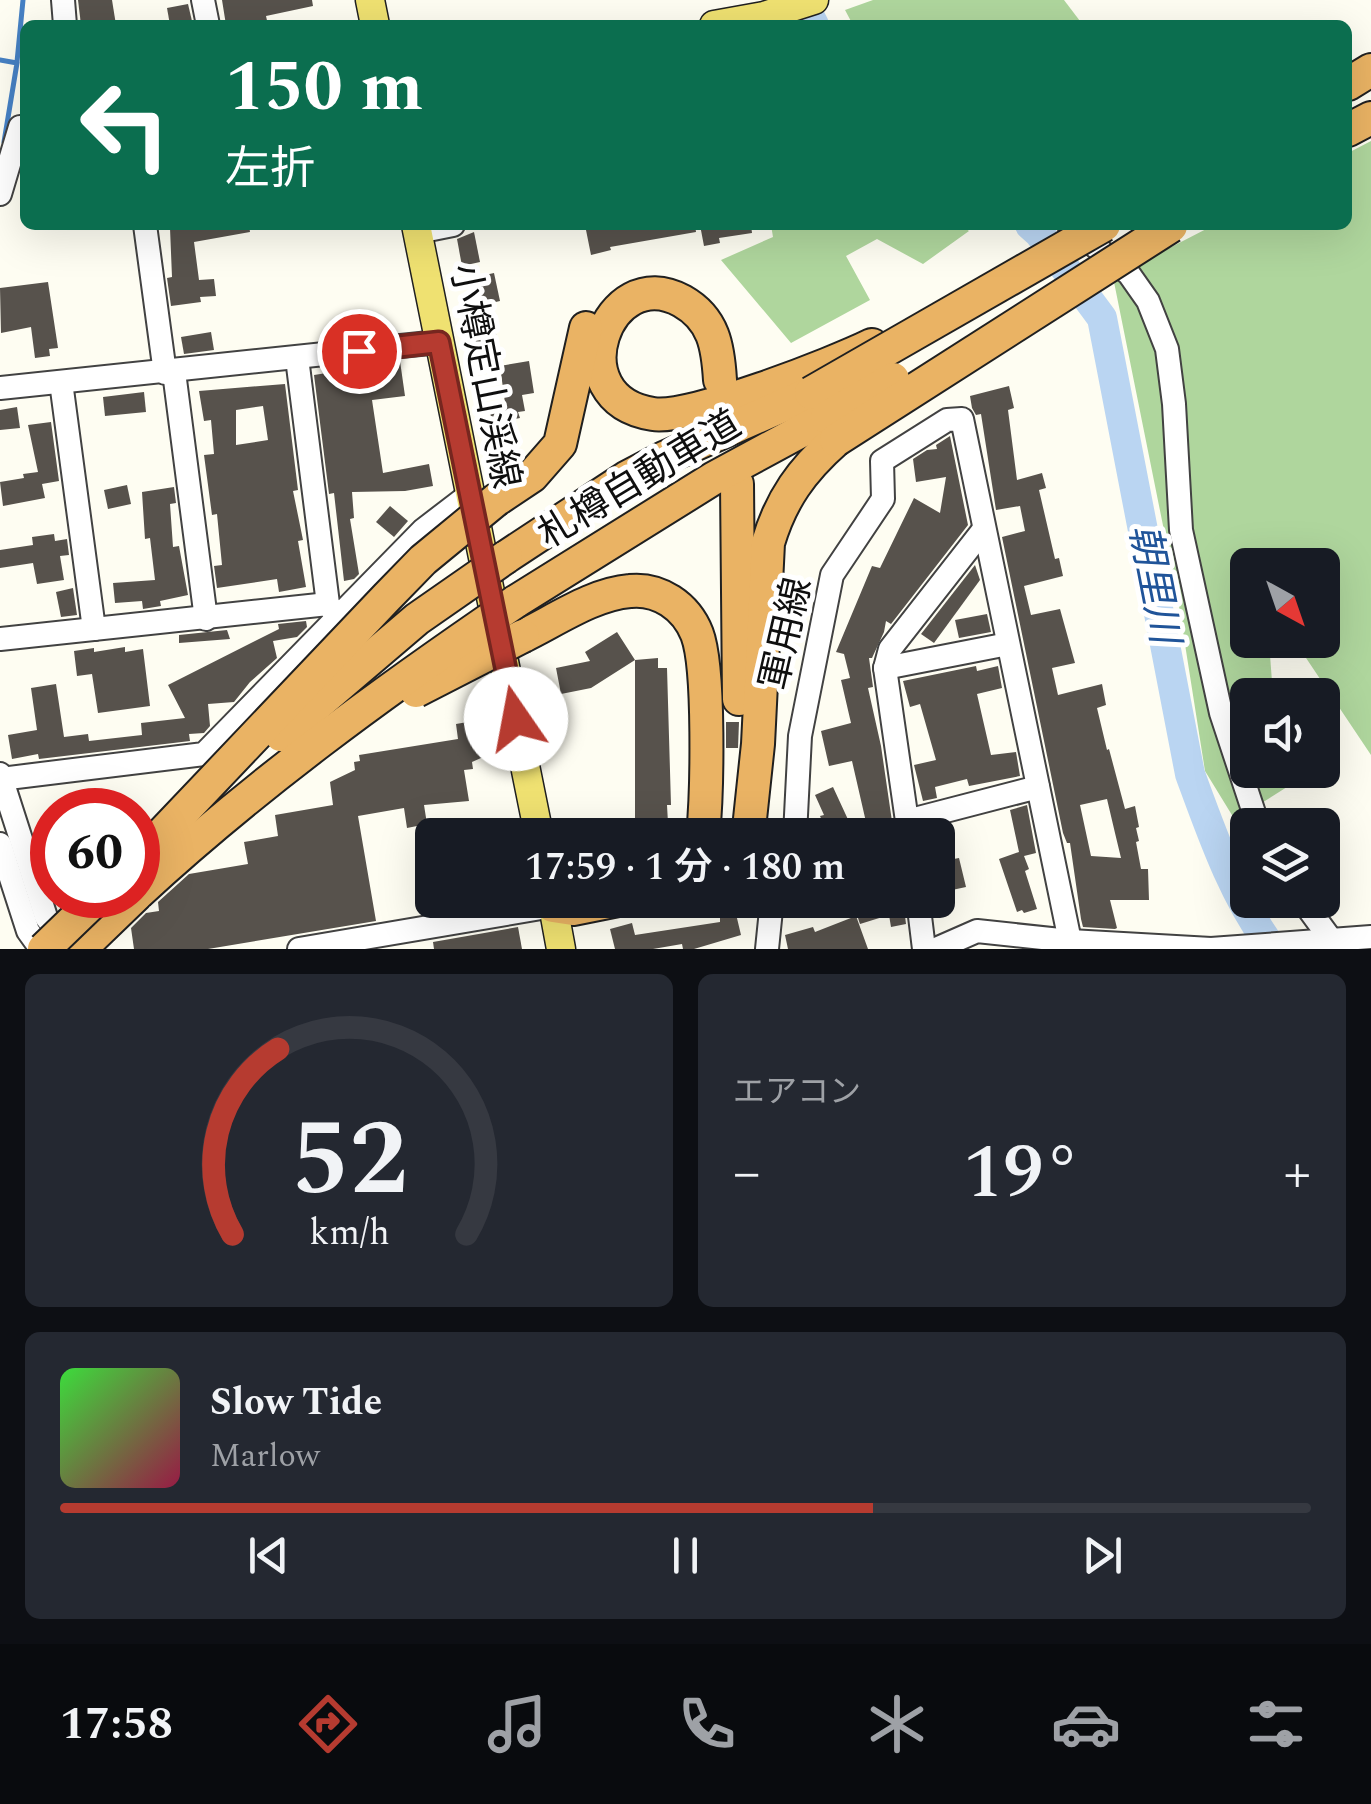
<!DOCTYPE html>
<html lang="ja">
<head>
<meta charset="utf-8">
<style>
	body { margin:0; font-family:Spectral,"Noto Sans JP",serif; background:#242831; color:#f1f3f6; height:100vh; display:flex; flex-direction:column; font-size:38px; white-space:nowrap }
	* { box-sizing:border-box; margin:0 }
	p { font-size:32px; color:#9ea1a6 }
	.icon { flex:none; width:55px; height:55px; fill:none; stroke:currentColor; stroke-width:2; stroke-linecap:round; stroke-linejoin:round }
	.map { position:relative; height:949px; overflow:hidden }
	.side { display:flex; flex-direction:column; gap:25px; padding:25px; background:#0d0f14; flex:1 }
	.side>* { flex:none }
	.guide { position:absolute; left:20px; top:20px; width:1332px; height:210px; border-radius:15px; box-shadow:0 10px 40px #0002; background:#0b6e4f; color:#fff; overflow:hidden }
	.needle { width:65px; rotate:140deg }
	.controls { position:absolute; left:1230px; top:548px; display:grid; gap:20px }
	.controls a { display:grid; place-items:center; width:110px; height:110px; border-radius:15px; background:#171b24; box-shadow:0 10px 40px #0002; font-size:50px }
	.speed { position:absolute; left:30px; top:788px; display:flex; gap:20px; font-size:50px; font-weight:700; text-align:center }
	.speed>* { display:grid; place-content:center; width:130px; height:130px; border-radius:50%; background:#171b24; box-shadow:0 10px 40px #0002; line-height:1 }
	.speed .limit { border:15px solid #d22; background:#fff; color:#111 }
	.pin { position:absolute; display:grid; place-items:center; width:85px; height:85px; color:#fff; margin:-42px; border:5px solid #fff; border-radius:50%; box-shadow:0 2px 10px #0007 }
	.me { position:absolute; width:110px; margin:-55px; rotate:348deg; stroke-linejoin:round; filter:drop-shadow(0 0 8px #0008) }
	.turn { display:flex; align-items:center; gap:35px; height:210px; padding:0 40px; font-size:45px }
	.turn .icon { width:130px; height:130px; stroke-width:2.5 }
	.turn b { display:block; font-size:70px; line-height:85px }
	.big { font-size:75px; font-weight:600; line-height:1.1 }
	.side .card { flex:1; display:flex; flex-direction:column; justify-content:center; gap:15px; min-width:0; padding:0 35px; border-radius:15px; background:#242831 }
	.side .dial { align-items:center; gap:0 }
	.dial svg { height:260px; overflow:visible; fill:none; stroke:#363941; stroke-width:7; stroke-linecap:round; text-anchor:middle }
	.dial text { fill:#f1f3f6; stroke:none }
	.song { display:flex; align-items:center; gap:30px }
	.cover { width:120px; height:120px; border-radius:15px; background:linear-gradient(135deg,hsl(120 70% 55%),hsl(340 70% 35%)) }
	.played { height:10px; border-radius:5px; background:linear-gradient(90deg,#b63b30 65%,#363941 65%) }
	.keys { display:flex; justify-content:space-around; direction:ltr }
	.heat { display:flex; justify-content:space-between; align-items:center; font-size:55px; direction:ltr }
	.side .tiles { flex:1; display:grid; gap:25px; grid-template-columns:1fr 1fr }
	.card:last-child { grid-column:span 2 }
	.trip { position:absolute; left:415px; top:818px; width:540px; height:100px; border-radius:15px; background:#171b24; box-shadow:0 10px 40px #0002; font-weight:600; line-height:100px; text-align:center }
	.menu { display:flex; height:160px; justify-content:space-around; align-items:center; background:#090b0e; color:#9ea1a6 }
	.menu .icon { width:70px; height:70px }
	.menu .current { color:#b63b30 }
	.menu b { font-size:45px; color:#f1f3f6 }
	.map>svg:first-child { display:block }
	.forest { fill:#afd69d }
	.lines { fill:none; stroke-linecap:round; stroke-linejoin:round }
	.stream { stroke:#4681c4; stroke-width:5 }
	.river { stroke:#bad5f2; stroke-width:30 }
	.building { fill:#57524c; fill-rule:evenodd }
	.minor-casing { stroke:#424242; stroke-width:26 }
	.major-casing { stroke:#202020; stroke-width:31 }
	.highway-casing { stroke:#202020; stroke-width:36 }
	.minor { stroke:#fff; stroke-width:22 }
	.major { stroke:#efe171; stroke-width:28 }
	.highway { stroke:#eab364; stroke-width:32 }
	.highway-bridge-casing { stroke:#202020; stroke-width:36; stroke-linecap:butt }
	.highway-bridge { stroke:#eab364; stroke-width:32 }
	.route-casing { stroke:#76261f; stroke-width:25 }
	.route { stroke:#b63b30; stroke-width:18 }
	.labels { text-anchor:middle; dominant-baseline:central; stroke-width:10; stroke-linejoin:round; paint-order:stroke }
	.street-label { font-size:38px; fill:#0f0f0f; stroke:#fff }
	.water-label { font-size:40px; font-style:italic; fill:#205499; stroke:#fff }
</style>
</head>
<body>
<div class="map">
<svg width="1371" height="949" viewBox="0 0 1371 949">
	<rect width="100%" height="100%" fill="#fefdf2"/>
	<g class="forest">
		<path d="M 873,0 L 1064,0 L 1083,25 L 853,25 L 845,10 Z"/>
		<path d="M 1371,141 L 1371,755 L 1294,640 L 1322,640 L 1322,565 L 1248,565 L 1248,640 L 1280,640 L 1270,655 L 1273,695 L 1248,695 L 1248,770 L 1284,770 L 1287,787 L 1235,820 L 1205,771 L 1178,600 L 1113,277 L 1214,225 L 1348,225 L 1348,153 Z"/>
		<path d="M 771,225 L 961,225 L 969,231 L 923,264 L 877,239 L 846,256 L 870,300 L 791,343 L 721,260 L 773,237 Z"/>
	</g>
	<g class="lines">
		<g class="stream">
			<path d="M 0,60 L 17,63 L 4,142"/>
			<path d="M 17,62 L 23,0"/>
		</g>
		<g class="river">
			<path d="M 801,0 L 814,25"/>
			<path d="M 1030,225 L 1039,233 L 1102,318 L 1190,774 C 1212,834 1234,898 1273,949"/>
		</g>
	</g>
	<g class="building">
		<path d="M 78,0 L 112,0 L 116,25 L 81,25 Z"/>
		<path d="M 222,0 L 312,0 L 313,6 L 266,16 L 268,25 L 226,25 Z"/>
		<path d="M 188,4 L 192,21 L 170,25 L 167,8 Z"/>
		<path d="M 190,225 L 249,225 L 250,232 L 194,242 L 199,280 L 214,279 L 216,296 L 200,297 L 201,302 L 171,306 L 167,278 L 172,277 L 170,228 Z"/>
		<path d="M 585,225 L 695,225 L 696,232 L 610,247 L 611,250 L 591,255 Z"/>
		<path d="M 700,225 L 751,225 L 752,233 L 719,238 L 720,243 L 704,246 Z"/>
		<path d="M 474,232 L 480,262 L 462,266 L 457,239 Z"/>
		<path d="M 494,273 L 500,301 L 483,305 L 476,277 Z"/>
		<path d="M 48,282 L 58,348 L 49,349 L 50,356 L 35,358 L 31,327 L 1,333 L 0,288 Z"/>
		<path d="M 495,330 L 501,354 L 473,361 L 467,336 Z"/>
		<path d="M 211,332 L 214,350 L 184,354 L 181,337 Z"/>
		<path d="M 400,361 L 405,396 L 372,400 L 383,473 L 429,464 L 433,486 L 405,491 L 352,492 L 354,518 L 350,519 L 359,574 L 354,579 L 344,581 L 334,493 L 329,494 L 314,375 L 333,372 L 333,376 L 367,372 L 366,365 Z"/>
		<path d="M 529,361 L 534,393 L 522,395 L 525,411 L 518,412 L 520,418 L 510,420 L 514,436 L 503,439 L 505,447 L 487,452 L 482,432 L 493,429 L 489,406 L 505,403 L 500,366 Z"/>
		<path d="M 285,384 L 298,490 L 293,491 L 303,540 L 298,541 L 306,587 L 279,592 L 277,579 L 217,588 L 214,566 L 222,565 L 217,514 L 212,515 L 204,455 L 214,454 L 211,420 L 204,421 L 199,391 ZM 263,406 L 268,440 L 236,445 L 236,410 Z"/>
		<path d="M 1009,386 L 1014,408 L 1008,410 L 1017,480 L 1042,473 L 1046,488 L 1039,490 L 1055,559 L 1059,558 L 1063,576 L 1024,586 L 1031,615 L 1060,609 L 1075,663 L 1052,668 L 1058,695 L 1102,684 L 1106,705 L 1097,708 L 1107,750 L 1109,749 L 1125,809 L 1135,806 L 1139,827 L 1136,828 L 1139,841 L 1136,842 L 1141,869 L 1148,869 L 1149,900 L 1110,900 L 1117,928 L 1115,929 L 1083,927 L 1081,919 L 1070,843 L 1067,843 L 1063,833 L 1002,537 L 1025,531 L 1020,506 L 996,510 L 981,414 L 976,415 L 972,408 L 970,396 ZM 1107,799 L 1115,833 L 1121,858 L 1091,856 L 1080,805 Z"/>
		<path d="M 144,392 L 146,412 L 105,416 L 103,397 Z"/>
		<path d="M 17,407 L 20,428 L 0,430 L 0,410 Z"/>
		<path d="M 51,422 L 59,481 L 42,484 L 45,498 L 3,506 L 0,482 L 24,478 L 23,474 L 38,472 L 28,425 Z"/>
		<path d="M 950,436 L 968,525 L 891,624 L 886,621 L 884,632 L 872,658 L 869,658 L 873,687 L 868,688 L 881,746 L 894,835 L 881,835 L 877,820 L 866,822 L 852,761 L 829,766 L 821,731 L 851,723 L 841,680 L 850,678 L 844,654 L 836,652 L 872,566 L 880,568 L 914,498 L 940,513 L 946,477 L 916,482 L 913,459 L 927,450 L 937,449 L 936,445 Z"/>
		<path d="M 127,485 L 131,504 L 108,509 L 104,490 Z"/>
		<path d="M 174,487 L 176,503 L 170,504 L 173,547 L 179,546 L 188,595 L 160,601 L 161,606 L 143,609 L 142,601 L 115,603 L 113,583 L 155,580 L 150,538 L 145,539 L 142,492 Z"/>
		<path d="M 390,506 L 408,521 L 394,537 L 376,522 Z"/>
		<path d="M 54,534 L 55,541 L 67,539 L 69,555 L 60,556 L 64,580 L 37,584 L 33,563 L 0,568 L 0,550 L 33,545 L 32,537 Z"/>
		<path d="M 975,565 L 980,580 L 934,643 L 921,634 Z"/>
		<path d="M 73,588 L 77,615 L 61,617 L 56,592 Z"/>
		<path d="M 987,614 L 991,632 L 959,638 L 955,620 Z"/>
		<path d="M 306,621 L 307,627 L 297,637 L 273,641 L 277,658 L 250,682 L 234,702 L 208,704 L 210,726 L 204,733 L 189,734 L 190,741 L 39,759 L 38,754 L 12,759 L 8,735 L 37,730 L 31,688 L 56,684 L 64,737 L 88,734 L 89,741 L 142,735 L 141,723 L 185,718 L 168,685 L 279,629 L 278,624 Z"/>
		<path d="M 227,630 L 230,639 L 179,643 L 179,635 Z"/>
		<path d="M 617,632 L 635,660 L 658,658 L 658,668 L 667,668 L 671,805 L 667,805 L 668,823 L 652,824 L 653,835 L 635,835 L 635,660 L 591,688 L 561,694 L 556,668 L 590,661 L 585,652 Z"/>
		<path d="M 125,647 L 125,652 L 143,649 L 150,706 L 98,713 L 92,674 L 77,676 L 74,651 L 94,648 L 94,652 Z"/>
		<path d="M 976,666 L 977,671 L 998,666 L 1002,688 L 977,694 L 991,755 L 1016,752 L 1020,776 L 969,786 L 967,779 L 935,787 L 937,798 L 923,801 L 914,765 L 936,760 L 920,704 L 910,707 L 903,681 Z"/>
		<path d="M 485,719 L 490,754 L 472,762 L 473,769 L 464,770 L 469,801 L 424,805 L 427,824 L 407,828 L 404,808 L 358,816 L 376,921 L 208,949 L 134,949 L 131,928 L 146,913 L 159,911 L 158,902 L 189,874 L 248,864 L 244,842 L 278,836 L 275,815 L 333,805 L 330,782 L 355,770 L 354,762 L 360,761 L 359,755 L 458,739 L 456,724 Z"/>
		<path d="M 726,722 L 739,722 L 738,748 L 726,748 Z"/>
		<path d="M 833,787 L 851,826 L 848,827 L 851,835 L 828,835 L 820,816 L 824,815 L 815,795 Z"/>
		<path d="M 1027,805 L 1036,853 L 1024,856 L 1029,869 L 1025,871 L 1037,909 L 1024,913 L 1022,910 L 1017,912 L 999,859 L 1019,852 L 1010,810 Z"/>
		<path d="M 959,858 L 966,887 L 938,893 L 938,874 L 946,872 L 943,861 Z"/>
		<path d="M 852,900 L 870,900 L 873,907 L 903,900 L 906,924 L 891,927 L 889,915 L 860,924 Z"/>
		<path d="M 736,914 L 741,935 L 694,949 L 683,949 L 682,944 L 653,949 L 615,949 L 610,929 L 632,923 L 635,935 L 720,922 L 720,918 Z"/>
		<path d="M 856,916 L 868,949 L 788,949 L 785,935 L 813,927 L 815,932 Z"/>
		<path d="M 518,927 L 522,949 L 434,949 L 433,942 Z"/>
	</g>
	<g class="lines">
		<g class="minor-casing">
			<g id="minor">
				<path d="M 63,0 L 65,25"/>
				<path d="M 203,0 L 208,25"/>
				<path d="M 0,194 L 20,127"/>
				<path d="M 145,225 L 165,373"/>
				<path d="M 1069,225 L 1129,274 L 1148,301 L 1167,349 L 1174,404 L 1181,530 L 1221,713 L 1258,825"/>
				<path d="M 418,232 L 453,225"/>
				<path d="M 297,358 L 328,604 L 336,615"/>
				<path d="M 174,372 L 206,619"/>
				<path d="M 61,382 L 94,629"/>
				<path d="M 0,388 L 439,342"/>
				<path d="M 0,639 L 328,604"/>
				<path d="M 885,668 L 1008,644"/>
				<path d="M 0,774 L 46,917 L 68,946"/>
				<path d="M 0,779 L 204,754 L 423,530 L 470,494"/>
				<path d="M 907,821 L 1038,787"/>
				<path d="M 795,835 L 800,736 L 832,575 L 883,499 L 882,461 L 947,420 L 962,419 L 1070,941"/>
				<path d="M 909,835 L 885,668 L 890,649 L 984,529"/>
				<path d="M 0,844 L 28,931 L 41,949"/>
				<path d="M 918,900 L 924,949"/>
				<path d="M 1302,900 L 1338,949"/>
				<path d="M 299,949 L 553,906"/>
				<path d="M 767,949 L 772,900"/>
				<path d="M 936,949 L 977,931 L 1070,941 L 1211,949 L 1371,937"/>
			</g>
		</g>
		<g class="major-casing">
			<g id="major">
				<path d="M 370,0 L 375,25"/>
				<path d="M 714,25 L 764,16 L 814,0"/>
				<path d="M 416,225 L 539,835"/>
				<path d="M 552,900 L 561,949"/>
			</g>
		</g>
		<g class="highway-casing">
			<g id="highway">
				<path d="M 1348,84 L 1371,70"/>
				<path d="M 1348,130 L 1371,118"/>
				<path d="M 720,380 C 718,347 714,319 682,301 C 607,259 556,399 653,414 C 690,420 833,364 872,345"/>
				<path d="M 737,484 L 739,699"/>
				<path d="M 496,500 L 532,476 L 560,444 L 586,328"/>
				<path d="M 506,557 L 626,478 L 664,458 L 811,393"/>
				<path d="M 515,602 L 714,478 L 827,417"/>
				<path d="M 523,636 C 556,620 593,594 630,591 C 659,588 686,606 697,634 C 710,668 707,795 703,835"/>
				<path d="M 750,819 L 758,744 L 768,543 C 781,499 802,470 836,440"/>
				<path d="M 553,906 L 573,909 L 618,900"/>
				<path d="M 80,949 L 136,895"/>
			</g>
		</g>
		<use href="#minor" class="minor"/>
		<use href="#major" class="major"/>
		<use href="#highway" class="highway"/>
		<g class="highway-bridge-casing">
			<g id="highway-bridge">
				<path d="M 811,393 L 1104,225"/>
				<path d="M 827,417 L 893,379"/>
				<path d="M 836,440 L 1171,226"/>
				<path d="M 416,691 L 523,636"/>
				<path d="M 281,735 L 417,619 L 506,557"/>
				<path d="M 138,859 L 387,597 L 423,560 L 496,500"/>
				<path d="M 138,893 C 255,785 383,692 515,602"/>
				<path d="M 44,949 L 100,895"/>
			</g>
		</g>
		<use href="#highway-bridge" class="highway-bridge"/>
	</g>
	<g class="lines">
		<g class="route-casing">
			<path id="route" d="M 359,351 L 439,342 L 516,719"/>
		</g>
		<use href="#route" class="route"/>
	</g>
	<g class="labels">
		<g class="street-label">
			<text transform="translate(484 376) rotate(79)">小樽定山渓線</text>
			<text transform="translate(640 480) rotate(-31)">札樽自動車道</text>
			<text transform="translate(787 634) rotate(-77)">軍用線</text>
		</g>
		<g class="water-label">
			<text transform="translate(1153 584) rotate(79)">朝里川</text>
		</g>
	</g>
</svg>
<div class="controls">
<a><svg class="needle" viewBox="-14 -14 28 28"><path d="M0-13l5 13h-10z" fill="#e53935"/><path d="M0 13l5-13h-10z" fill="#9ea1a6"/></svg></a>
<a><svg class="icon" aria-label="sound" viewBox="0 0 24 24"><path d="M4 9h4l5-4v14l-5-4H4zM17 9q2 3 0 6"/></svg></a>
<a><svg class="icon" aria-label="layers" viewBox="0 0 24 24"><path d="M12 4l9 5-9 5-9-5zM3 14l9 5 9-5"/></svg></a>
</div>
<div class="speed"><div class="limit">60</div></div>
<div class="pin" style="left:359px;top:351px;background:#d93025"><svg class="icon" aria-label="arrive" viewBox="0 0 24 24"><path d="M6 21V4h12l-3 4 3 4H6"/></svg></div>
<svg class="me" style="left:516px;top:719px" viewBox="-20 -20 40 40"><circle r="19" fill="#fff"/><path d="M0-13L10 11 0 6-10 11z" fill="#b63b30"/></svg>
<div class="trip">17:59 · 1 分 · 180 m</div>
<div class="guide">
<div class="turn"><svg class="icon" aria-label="left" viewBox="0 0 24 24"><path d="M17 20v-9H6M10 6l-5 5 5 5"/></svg><div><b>150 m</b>左折</div></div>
</div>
</div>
<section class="side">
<div class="tiles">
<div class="card dial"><svg viewBox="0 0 100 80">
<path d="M14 69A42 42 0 1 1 86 69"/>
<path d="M14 69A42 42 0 0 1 28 12" stroke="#b63b30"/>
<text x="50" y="56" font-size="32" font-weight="700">52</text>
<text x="50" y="72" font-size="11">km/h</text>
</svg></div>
<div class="card"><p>エアコン</p>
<div class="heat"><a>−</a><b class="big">19°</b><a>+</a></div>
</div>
<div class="card">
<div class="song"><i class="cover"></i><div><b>Slow Tide</b><p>Marlow</p></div></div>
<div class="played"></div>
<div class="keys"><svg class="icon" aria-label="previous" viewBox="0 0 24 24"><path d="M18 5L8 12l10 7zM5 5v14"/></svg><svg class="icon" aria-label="pause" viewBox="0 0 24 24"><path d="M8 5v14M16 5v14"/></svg><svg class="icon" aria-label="next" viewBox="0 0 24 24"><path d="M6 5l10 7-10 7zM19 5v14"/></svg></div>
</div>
</div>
</section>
<nav class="menu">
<b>17:58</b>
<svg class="icon current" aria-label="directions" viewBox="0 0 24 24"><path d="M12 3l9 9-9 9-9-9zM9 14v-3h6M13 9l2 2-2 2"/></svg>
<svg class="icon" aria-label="music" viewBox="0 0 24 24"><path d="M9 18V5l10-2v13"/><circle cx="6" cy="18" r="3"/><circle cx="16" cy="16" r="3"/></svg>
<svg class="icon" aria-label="phone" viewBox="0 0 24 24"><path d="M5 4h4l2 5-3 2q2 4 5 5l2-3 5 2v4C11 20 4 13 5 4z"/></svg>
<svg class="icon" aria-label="climate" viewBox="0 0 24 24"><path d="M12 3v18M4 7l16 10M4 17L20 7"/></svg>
<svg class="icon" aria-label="car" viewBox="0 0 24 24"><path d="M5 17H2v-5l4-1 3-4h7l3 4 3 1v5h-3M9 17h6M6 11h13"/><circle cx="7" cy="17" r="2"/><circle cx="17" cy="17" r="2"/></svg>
<svg class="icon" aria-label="filters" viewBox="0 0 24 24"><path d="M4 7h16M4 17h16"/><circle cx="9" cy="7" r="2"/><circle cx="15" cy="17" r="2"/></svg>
</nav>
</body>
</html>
